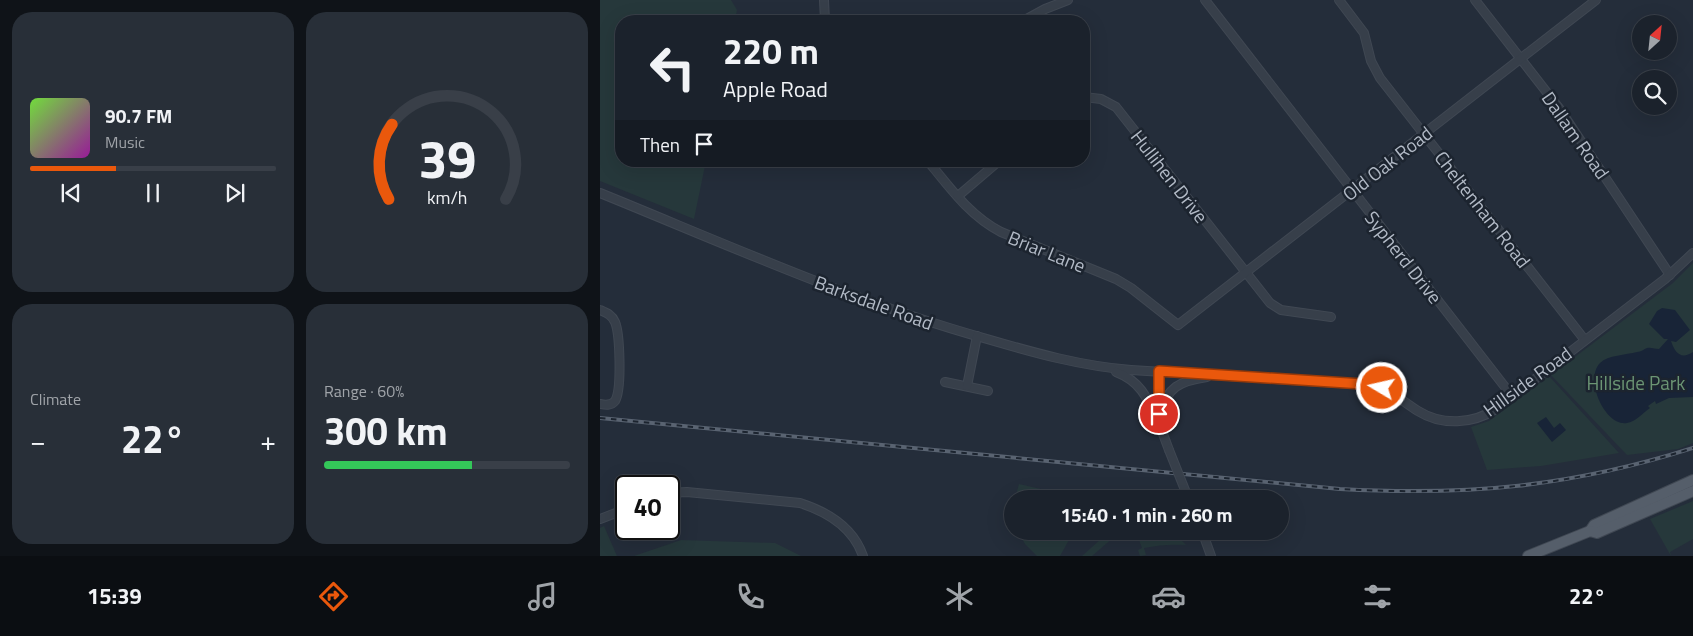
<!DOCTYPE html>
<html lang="en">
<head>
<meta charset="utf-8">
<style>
	body { margin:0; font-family:"Titillium Web",sans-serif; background:#282f38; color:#f1f3f6; height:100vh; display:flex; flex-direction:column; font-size:19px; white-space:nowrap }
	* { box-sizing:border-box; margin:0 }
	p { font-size:16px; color:#a0a4a9 }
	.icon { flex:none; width:28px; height:28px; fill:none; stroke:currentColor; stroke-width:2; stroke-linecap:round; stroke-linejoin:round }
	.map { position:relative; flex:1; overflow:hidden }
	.side { display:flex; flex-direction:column; gap:12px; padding:12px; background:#0f1318; width:600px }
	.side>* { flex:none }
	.guide { position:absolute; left:15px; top:15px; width:475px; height:152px; border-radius:20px; box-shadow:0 5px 20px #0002,0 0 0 1px #393f48; background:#1b222c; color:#f1f3f6; overflow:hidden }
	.needle { width:32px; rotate:27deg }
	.controls { position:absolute; left:1032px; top:15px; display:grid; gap:10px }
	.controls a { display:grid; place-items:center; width:45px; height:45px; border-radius:50%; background:#1b222c; box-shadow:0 5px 20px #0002,0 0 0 1px #393f48; font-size:25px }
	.speed { position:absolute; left:15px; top:475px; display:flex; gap:10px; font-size:25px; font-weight:700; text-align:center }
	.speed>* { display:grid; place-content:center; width:65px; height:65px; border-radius:50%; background:#1b222c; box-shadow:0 5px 20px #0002,0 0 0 1px #393f48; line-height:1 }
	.speed .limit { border:2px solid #111; border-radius:8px; background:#fff; color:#111 }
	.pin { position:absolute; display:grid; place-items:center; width:42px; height:42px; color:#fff; margin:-21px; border:2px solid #fff; border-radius:50%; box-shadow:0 1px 5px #0007 }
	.me { position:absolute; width:55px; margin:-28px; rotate:279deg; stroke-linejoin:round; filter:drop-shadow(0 0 4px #0008) }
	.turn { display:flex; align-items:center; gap:18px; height:105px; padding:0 25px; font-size:22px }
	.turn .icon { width:65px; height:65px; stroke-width:2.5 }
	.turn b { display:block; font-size:35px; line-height:42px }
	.then { display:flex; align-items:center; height:48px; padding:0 25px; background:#0003; gap:10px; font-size:19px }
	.big { font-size:38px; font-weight:700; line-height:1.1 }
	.side .tile { flex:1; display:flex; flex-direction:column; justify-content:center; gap:8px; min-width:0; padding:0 18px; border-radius:20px; background:#282f38 }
	.side .dial { align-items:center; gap:0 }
	.dial svg { height:130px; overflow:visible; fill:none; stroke:#393f48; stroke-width:7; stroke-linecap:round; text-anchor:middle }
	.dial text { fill:#f1f3f6; stroke:none }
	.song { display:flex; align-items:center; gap:15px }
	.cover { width:60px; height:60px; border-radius:8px; background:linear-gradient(135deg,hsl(100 70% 55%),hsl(300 70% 35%)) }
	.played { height:5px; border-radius:2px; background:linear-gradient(90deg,#ea580c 35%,#393f48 35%) }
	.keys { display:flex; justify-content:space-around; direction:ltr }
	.heat { display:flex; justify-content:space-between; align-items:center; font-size:28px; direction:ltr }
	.charge { height:8px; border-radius:4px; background:linear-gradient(90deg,#34c759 60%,#393f48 0) }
	.side .tiles { flex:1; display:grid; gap:12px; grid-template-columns:repeat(2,1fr) }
	.trip { position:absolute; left:404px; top:490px; width:285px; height:50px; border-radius:25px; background:#1b222c; box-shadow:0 5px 20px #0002,0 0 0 1px #393f48; font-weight:700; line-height:50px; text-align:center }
	.dock { display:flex; height:80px; justify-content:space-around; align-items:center; background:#0b0e12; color:#a0a4a9 }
	.dock .icon { width:35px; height:35px }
	.dock .current { color:#ea580c }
	.dock b { font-size:22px; color:#f1f3f6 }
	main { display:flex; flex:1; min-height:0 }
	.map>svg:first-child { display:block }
	.green { fill:#26383b }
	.water { fill:#182437 }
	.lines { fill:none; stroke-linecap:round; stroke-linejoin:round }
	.minor-casing { stroke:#404853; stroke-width:10 }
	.major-casing { stroke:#404853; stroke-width:12 }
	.minor { stroke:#373f4a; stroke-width:8 }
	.major { stroke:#555e6a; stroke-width:10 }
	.rail-casing { stroke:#596371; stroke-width:4 }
	.rail { stroke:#1c242f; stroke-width:2; stroke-dasharray:5.5; stroke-linecap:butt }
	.minor-bridge-casing { stroke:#404853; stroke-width:10; stroke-linecap:butt }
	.minor-bridge { stroke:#373f4a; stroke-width:8 }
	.route-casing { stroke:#983908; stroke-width:12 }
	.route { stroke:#ea580c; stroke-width:9 }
	.labels { text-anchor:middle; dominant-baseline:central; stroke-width:5; stroke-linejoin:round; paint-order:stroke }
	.street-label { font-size:19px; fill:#b2bac6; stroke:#1c242f }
	.park-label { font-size:19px; fill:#6b9574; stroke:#1c242f }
</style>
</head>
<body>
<main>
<section class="side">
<div class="tiles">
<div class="tile">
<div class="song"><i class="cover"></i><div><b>90.7 FM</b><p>Music</p></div></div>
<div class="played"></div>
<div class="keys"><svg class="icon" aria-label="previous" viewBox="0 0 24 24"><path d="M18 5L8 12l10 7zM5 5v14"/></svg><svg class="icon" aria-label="pause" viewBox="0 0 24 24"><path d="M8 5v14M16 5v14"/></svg><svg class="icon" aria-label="next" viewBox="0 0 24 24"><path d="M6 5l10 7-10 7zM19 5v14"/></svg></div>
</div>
<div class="tile dial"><svg viewBox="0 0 100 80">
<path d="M14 69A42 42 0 1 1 86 69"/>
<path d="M14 69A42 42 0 0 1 16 23" stroke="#ea580c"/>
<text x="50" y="56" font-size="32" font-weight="700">39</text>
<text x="50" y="72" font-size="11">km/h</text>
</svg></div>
<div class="tile"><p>Climate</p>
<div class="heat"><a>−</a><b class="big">22°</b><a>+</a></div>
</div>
<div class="tile"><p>Range · 60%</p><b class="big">300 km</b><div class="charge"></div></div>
</div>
</section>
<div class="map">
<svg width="1093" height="556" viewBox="0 0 1093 556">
	<rect width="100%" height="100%" fill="#242d3a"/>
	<g class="green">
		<path d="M 0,0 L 131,0 L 137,10 L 135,21 L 21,21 L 21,161 L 106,161 L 94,219 L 0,181 Z"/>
		<path d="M 1093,263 L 1093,443 L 1078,449 L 1027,455 L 951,375 L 1073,283 Z"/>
		<path d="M 949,376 L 1019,453 L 941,466 L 887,470 L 871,427 L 889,421 Z"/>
		<path d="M 419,484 L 458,493 L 458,495 L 477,499 L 415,499 Z"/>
		<path d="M 1093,501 L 1093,539 L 1070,552 L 1071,556 L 1050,519 Z"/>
		<path d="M 4,526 L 17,556 L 0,556 L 0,528 Z"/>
		<path d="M 418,531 L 474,531 L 460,556 L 437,556 L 425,544 Z"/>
		<path d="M 510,535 L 582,541 L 586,545 C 571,544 558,545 544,548 L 546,555 L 540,556 L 538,550 L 542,548 L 539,540 L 534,541 L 523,538 L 518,541 L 514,537 L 492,556 L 482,556 L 501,539 Z"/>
		<path d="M 81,540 L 175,543 L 201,556 L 34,556 Z"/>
	</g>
	<g class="water">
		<path d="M 1062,308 L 1075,310 L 1090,330 L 1076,342 L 1071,341 C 1075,353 1081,360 1093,352 L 1093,397 L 1069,398 L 1056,404 L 1055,401 L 1048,406 L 1050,408 C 1043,413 1035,422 1027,423 C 1005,427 984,379 1000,363 C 1008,355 1026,355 1037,352 C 1041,352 1044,349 1047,348 C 1051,347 1055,349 1059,349 L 1068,339 L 1064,339 L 1049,324 L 1057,311 Z"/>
		<path d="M 946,417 L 954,428 L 960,423 L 966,430 L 952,442 L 937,423 Z"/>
	</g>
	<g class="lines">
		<g class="minor-casing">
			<g id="minor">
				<path d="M 224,0 L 225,21"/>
				<path d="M 605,0 L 912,396"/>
				<path d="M 739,0 L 764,33 L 771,61 L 780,78 L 984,339"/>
				<path d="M 875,0 L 959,108 L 1070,275"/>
				<path d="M 423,21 L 445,9 L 468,0"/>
				<path d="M 484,97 L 501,99 L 516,107 L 670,303 L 681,310 L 731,317"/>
				<path d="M 328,161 C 350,188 370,216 401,232 L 516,279 L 531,288 L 578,325 L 996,0"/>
				<path d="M 0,193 C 128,245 254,302 387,339 C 435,353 481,366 531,370 L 771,385 C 790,389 802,401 818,411 C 842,426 873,424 896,409 L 1065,279 L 1093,253"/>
				<path d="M 358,196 L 399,161"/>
				<path d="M 0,310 C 7,313 12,315 15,322 C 20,334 22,390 15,401 C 11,406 5,405 0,404"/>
				<path d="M 516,372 C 545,383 549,404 562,431"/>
				<path d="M 345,382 L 388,391"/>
				<path d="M 367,386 L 377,336"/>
				<path d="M 558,409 L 559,371"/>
				<path d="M 559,414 C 568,387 579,381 607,377"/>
				<path d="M 560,426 L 569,450"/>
				<path d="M 69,493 L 87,492 L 200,503 C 228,512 253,527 263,556"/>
				<path d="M 0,519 L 26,509"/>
				<path d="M 602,531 L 611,556"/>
			</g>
		</g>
		<g class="major-casing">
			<g id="major">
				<path d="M 990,531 L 994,525 L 1093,480"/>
				<path d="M 928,556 L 990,531 L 997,533 L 1006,529 L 1093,491"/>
			</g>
		</g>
		<use href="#minor" class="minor"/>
		<use href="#major" class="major"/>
		<g class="rail-casing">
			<path id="rail" d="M 0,418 L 740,489 C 868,496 970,487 1093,448"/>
		</g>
		<use href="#rail" class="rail"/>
		<g class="minor-bridge-casing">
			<path id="minor-bridge" d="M 569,450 L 587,495"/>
		</g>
		<use href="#minor-bridge" class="minor-bridge"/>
	</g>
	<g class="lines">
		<g class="route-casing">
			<path id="route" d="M 559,414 L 559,371 L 763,384 L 782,388"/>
		</g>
		<use href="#route" class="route"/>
	</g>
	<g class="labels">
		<g class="street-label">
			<text transform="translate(976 135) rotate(55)">Dallam Road</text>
			<text transform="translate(787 163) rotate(-38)">Old Oak Road</text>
			<text transform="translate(570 176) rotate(52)">Hullihen Drive</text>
			<text transform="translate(883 209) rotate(52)">Cheltenham Road</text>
			<text transform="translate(447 251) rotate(22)">Briar Lane</text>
			<text transform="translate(804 257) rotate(52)">Sypherd Drive</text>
			<text transform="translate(274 302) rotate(20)">Barksdale Road</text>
			<text transform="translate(927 381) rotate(-36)">Hillside Road</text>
		</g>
		<g class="park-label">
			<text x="1036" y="382">Hillside Park</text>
		</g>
	</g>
</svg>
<div class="controls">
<a><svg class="needle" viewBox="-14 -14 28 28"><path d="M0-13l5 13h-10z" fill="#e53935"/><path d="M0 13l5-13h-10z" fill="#a0a4a9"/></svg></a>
<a><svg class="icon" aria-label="search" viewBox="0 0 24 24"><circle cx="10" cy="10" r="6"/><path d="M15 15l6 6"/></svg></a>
</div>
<div class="speed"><div class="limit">40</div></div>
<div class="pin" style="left:559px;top:414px;background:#d93025"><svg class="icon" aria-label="arrive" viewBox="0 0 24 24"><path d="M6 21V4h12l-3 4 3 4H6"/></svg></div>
<svg class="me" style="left:782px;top:388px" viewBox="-20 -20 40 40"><circle r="17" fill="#ea580c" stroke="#fff" stroke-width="3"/><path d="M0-11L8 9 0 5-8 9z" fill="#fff"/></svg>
<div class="trip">15:40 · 1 min · 260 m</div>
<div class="guide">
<div class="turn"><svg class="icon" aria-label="left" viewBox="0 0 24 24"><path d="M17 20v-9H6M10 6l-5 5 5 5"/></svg><div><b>220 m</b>Apple Road</div></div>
<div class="then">Then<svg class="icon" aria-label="arrive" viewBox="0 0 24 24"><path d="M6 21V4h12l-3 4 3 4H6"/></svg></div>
</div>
</div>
</main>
<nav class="dock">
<b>15:39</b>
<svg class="icon current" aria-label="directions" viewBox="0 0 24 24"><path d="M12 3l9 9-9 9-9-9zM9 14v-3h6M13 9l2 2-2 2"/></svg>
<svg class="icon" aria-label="music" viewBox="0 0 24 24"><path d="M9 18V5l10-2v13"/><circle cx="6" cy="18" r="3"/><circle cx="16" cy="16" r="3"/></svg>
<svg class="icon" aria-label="phone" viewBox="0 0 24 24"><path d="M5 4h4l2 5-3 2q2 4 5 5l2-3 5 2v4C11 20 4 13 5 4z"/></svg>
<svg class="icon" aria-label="climate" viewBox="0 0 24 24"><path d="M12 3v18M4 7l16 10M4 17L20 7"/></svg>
<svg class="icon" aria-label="car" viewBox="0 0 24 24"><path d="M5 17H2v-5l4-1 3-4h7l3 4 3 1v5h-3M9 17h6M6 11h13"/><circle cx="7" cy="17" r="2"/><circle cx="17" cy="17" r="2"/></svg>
<svg class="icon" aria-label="filters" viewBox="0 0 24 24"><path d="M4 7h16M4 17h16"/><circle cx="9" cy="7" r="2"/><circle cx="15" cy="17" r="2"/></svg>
<b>22°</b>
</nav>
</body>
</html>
